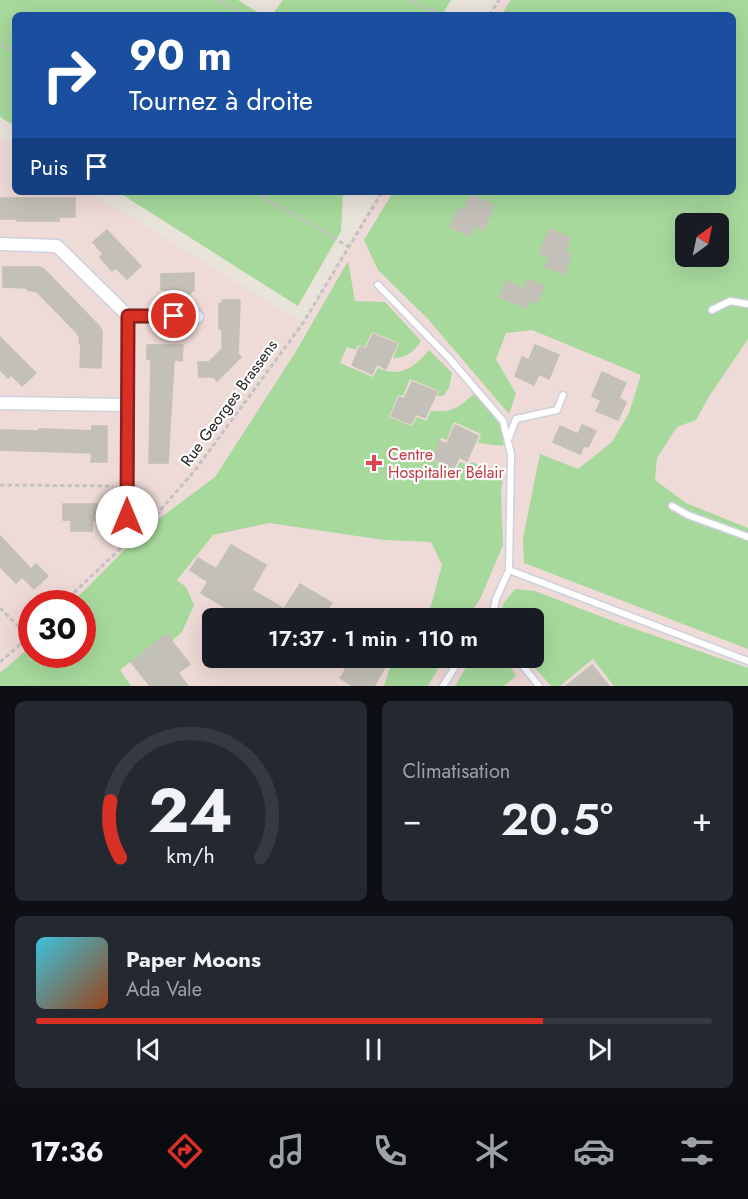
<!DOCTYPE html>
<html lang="fr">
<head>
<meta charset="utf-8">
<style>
	body { margin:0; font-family:Jost,sans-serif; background:#242831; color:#f1f3f6; height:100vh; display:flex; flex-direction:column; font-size:22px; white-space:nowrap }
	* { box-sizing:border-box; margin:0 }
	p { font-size:20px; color:#9ea1a6 }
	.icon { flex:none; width:33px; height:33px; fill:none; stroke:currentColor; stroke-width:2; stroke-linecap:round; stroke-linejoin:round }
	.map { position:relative; height:686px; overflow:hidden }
	.sheet { display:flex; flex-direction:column; gap:15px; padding:15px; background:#0d0f14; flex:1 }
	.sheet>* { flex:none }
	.hud { position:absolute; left:12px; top:12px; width:724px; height:183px; border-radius:9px; box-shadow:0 6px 24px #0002; background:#1a4fa0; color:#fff; overflow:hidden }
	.needle { width:39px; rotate:33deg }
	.fabs { position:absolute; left:675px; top:213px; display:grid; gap:12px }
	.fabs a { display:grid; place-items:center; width:54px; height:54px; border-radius:9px; background:#171b24; box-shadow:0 6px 24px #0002; font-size:30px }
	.speed { position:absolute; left:18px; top:590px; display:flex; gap:12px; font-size:30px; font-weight:700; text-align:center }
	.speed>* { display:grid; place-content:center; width:78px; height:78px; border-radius:50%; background:#171b24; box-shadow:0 6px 24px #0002; line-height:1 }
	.speed .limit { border:9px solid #d22; background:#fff; color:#111 }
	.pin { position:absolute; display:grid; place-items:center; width:51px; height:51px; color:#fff; margin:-26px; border:3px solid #fff; border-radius:50%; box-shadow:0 2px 6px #0007 }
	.me { position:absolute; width:66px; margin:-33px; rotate:0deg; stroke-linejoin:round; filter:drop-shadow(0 0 4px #0008) }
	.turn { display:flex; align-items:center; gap:21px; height:126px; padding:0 18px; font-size:27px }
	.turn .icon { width:78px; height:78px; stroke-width:2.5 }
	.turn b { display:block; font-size:42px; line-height:51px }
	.then { display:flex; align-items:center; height:57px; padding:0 18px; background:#0003; gap:12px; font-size:22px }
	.big { font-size:45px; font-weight:600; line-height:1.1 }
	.sheet .card { flex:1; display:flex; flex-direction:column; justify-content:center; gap:9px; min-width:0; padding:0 21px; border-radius:9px; background:#242831 }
	.sheet .dial { align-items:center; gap:0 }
	.dial svg { height:156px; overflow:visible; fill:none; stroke:#363941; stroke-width:7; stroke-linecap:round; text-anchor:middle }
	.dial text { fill:#f1f3f6; stroke:none }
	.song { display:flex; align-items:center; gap:18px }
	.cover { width:72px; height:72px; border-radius:9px; background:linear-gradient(135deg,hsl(190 70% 55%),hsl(20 70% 35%)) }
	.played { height:6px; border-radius:3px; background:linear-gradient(90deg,#d93025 75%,#363941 75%) }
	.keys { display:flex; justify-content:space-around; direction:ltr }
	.heat { display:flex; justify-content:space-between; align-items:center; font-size:33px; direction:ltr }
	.sheet .tiles { flex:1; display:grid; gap:15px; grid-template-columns:1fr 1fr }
	.card:last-child { grid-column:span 2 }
	.trip { position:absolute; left:202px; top:608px; width:342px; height:60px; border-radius:9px; background:#171b24; box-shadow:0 6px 24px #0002; font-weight:600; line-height:60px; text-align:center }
	.dock { display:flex; height:96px; justify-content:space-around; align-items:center; background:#090b0e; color:#9ea1a6 }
	.dock .icon { width:42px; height:42px }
	.dock .active { color:#d93025 }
	.dock b { font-size:27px; color:#f1f3f6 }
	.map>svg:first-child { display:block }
	.medical { fill:#eedad7; fill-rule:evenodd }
	.green { fill:#a7d99c; fill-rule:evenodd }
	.building { fill:#c3c0b9; stroke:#c3c0b4; stroke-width:1.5 }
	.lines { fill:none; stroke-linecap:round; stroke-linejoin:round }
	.service-casing { stroke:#cfd0de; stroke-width:9 }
	.minor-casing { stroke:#cfd0de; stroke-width:15 }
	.path { stroke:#c3c3c3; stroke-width:3; stroke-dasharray:4.5 3; stroke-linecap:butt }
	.service { stroke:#fff; stroke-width:6 }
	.minor { stroke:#fff; stroke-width:12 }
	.route-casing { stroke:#8d1f18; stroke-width:15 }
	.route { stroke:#d93025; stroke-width:10 }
	.health-dot { fill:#e0444e; stroke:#fff; stroke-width:2 }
	.labels { text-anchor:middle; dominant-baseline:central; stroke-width:4.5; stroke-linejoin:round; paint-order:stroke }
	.street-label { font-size:16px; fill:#272727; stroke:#fff }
	.health-label { font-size:16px; fill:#be3a42; stroke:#fff; text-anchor:start }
</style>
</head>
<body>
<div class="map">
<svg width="748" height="686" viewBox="0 0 748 686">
	<rect width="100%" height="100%" fill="#e8e4da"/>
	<path class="medical" d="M 497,0 L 748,0 L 748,686 L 0,686 L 0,136 L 15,146 L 15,192 L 90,192 L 303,323 L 378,192 L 734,192 L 734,15 L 487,15 ZM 686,224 L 718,224 L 718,256 L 686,256 ZM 32,603 L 82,603 L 82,654 L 32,654 ZM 213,618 L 534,618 L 534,657 L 213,657 Z"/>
	<g class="green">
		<path d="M 0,0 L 238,0 L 262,15 L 15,15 L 15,126 L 0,117 Z"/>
		<path d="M 283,0 L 451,0 L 442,15 L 272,15 Z"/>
		<path d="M 511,0 L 748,0 L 748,339 L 710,395 L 696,420 L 677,427 L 657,458 L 655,480 L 686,503 L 748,528 L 748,649 L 524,563 L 523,538 L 540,454 L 578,469 L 612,442 L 629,413 L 641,375 L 532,330 L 506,333 L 496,359 L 516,394 L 509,414 L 427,318 L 378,270 L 364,240 L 393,192 L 734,192 L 734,15 L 501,15 ZM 686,224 L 718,224 L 718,256 L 686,256 Z"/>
		<path d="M 118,192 L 343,192 L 341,231 L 298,306 Z"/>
		<path d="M 348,261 L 355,301 L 385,302 L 421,341 C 413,352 407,358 393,358 L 399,343 L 372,332 L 365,347 L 358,345 L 356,350 L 347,347 L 340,363 L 373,377 L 378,368 C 401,378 413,368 429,350 L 452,373 L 449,388 L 443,396 L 437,396 L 439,391 L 410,379 L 403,396 L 398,395 L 389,417 L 412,426 L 417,417 L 426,421 L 431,411 C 454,412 458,408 474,394 C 486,407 508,426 503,446 L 478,443 L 481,434 L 454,422 L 447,440 L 441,438 L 432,460 L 456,470 L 460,462 L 468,465 L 472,462 L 503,475 L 501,493 L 503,545 L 481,597 L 468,618 L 422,618 L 431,606 L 442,565 L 431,542 L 384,540 L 269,523 L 213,535 L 177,580 L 186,587 L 194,605 L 182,632 L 172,641 L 166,634 L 120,670 L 131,686 L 0,686 L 0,673 L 31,646 L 32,654 L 82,654 L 82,603 L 72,603 L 144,530 L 215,477 L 295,353 Z"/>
		<path d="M 515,589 L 535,591 L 618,623 L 748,668 L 748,686 L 614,686 L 593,659 L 560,686 L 551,686 L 525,657 L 534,657 L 534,618 L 501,618 L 503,604 Z"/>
		<path d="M 397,657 L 445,657 L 428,686 L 384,686 L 389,670 Z"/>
		<path d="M 472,657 L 505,657 L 516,676 L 504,686 L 455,686 Z"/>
	</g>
	<g class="building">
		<path d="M 470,195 L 494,205 L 484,230 L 475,226 L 470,236 L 450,227 L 458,208 L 464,211 Z"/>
		<path d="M 0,198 L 75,198 L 75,217 L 59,217 L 59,221 L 17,221 L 17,219 L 0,219 Z"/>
		<path d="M 550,229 L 571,238 L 565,253 L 571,255 L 564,274 L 545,267 L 549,257 L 539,253 Z"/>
		<path d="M 107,230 L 141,266 L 127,279 L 116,268 L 112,271 L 100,257 L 103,254 L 93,242 Z"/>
		<path d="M 3,267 L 40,267 L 44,269 L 100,327 L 102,331 L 101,368 L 80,367 L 81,343 L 79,343 L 80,338 L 77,333 L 37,292 L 27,290 L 27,288 L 3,287 Z"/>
		<path d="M 194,273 L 194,291 L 191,291 L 191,294 L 164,294 L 164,290 L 161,290 L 161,274 Z"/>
		<path d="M 528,279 L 544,286 L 537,303 L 530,300 L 526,308 L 499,297 L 506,281 L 524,289 Z"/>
		<path d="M 222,300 L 240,300 L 238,354 L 241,357 L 217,381 L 214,377 L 199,377 L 198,362 L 209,362 L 222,349 L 222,329 L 219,329 L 219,303 L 223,303 Z"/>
		<path d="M 373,334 L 397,344 L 386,369 L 377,364 L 372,374 L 352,365 L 360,347 L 366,349 Z"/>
		<path d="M 0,337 L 36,373 L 22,386 L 11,375 L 8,378 L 0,370 Z"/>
		<path d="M 147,345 L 183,345 L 182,361 L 174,360 L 168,463 L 149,463 L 151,360 L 147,359 Z"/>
		<path d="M 535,345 L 559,355 L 549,379 L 539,374 L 534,385 L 515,376 L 522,357 L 529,360 Z"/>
		<path d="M 602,372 L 626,383 L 619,398 L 626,402 L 618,420 L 596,411 L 601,400 L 592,396 Z"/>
		<path d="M 412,382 L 437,392 L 425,418 L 416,414 L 411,424 L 391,416 L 399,397 L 404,399 Z"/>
		<path d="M 455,425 L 478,436 L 467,461 L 459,457 L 454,468 L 433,459 L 440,441 L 447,444 Z"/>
		<path d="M 582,425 L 596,431 L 588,447 L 584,446 L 580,454 L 553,442 L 560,426 L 578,434 Z"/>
		<path d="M 92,426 L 107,426 L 107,462 L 91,462 L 92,453 L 0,450 L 0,430 L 39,431 L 39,429 L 47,429 L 92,431 Z"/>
		<path d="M 63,504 L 98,504 L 98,520 L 93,520 L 92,531 L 71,531 L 71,520 L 63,520 Z"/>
		<path d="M 0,536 L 31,569 L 36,564 L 48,576 L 34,589 L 22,577 L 16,583 L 0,567 Z"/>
		<path d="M 231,545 L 266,565 L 252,590 L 284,609 L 300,584 L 332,603 L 322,618 L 243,618 L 201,593 L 208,582 L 190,570 L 198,558 L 216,569 Z"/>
		<path d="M 166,634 L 190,664 L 178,673 L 188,686 L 150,686 L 131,662 Z"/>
		<path d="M 353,657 L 368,657 L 385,667 L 374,686 L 353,686 L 340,678 Z"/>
		<path d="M 592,665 L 609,686 L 566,686 Z"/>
	</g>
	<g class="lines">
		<g class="service-casing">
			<g id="service">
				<path d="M 378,285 L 449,358 L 503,421 L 511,454 L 509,570 L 748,661"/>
				<path d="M 712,310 L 730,301 L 748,304"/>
				<path d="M 508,440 L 516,419 L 557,410 L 563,395"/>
				<path d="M 672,506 L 688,515 L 748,537"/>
				<path d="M 492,618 L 496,599 L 509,570"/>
				<path d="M 516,657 L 539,686"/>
				<path d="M 443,686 L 461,657"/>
			</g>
		</g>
		<g class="minor-casing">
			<g id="minor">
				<path d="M 0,244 L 57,246 L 128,316 L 127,517"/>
				<path d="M 128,316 L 197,317"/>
				<path d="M 0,403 L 127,405"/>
			</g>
		</g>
		<g class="path">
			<path d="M 220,0 L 244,15"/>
			<path d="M 412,0 L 427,9 L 444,15"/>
			<path d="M 489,15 L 499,0"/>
			<path d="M 0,44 L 15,52"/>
			<path d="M 255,192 L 349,247"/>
			<path d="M 0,485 L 113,486"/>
			<path d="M 126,542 L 127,528"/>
			<path d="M 63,603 L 156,515 L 196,469 L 303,323 L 382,192"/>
			<path d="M 0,608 L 28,636"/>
			<path d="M 0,662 L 32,634"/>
		</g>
		<use href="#service" class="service"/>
		<use href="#minor" class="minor"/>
	</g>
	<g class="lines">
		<g class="route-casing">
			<path id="route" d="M 127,517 L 128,316 L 174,316"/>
		</g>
		<use href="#route" class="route"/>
	</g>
	<path class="health-dot" d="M371 454h6v6h6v6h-6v6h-6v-6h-6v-6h6z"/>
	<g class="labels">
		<g class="street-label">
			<text transform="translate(229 403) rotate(-54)">Rue Georges Brassens</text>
		</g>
		<g class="health-label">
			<text x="388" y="454">Centre<tspan x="388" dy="18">Hospitalier Bélair</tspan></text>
		</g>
	</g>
</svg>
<div class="fabs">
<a><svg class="needle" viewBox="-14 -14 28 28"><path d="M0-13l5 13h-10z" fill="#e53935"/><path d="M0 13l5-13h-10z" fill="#9ea1a6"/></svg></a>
</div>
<div class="speed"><div class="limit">30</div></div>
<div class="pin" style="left:174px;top:316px;background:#d93025"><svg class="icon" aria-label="arrive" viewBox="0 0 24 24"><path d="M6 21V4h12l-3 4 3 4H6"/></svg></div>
<svg class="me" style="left:127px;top:517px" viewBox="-20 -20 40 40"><circle r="19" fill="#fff"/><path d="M0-13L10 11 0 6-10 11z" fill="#d93025"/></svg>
<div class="trip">17:37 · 1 min · 110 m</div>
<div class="hud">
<div class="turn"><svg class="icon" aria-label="right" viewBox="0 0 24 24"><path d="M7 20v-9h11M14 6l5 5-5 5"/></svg><div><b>90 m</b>Tournez à droite</div></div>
<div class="then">Puis<svg class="icon" aria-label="arrive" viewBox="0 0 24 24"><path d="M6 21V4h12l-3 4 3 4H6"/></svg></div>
</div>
</div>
<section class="sheet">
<div class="tiles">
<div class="card dial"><svg viewBox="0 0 100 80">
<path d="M14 69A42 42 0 1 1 86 69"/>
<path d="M14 69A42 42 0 0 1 9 40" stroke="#d93025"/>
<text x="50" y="56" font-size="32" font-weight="700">24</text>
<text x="50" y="72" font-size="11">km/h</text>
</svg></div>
<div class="card"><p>Climatisation</p>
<div class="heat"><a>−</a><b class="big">20.5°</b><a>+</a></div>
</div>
<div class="card">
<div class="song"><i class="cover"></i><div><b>Paper Moons</b><p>Ada Vale</p></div></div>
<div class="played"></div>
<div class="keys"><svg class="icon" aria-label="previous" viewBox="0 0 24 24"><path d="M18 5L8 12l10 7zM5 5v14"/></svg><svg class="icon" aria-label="pause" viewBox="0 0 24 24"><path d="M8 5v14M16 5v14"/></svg><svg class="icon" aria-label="next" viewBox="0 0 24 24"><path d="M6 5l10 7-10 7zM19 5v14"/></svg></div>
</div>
</div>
</section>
<nav class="dock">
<b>17:36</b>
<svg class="icon active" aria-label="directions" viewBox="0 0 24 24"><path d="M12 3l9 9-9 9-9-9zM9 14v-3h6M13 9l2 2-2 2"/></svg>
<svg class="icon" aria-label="music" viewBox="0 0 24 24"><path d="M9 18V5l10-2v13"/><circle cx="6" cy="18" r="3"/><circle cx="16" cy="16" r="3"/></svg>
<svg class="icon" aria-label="phone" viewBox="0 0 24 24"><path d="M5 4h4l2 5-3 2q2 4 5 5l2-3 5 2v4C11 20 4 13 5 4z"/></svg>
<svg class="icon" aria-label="climate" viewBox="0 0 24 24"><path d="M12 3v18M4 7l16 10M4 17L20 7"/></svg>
<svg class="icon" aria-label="car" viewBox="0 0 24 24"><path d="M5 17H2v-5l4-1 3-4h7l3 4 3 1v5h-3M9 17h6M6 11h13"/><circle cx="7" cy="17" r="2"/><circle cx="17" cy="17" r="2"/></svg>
<svg class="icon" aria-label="filters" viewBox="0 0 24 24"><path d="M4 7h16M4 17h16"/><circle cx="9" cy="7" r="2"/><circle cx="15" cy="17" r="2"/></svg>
</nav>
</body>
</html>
